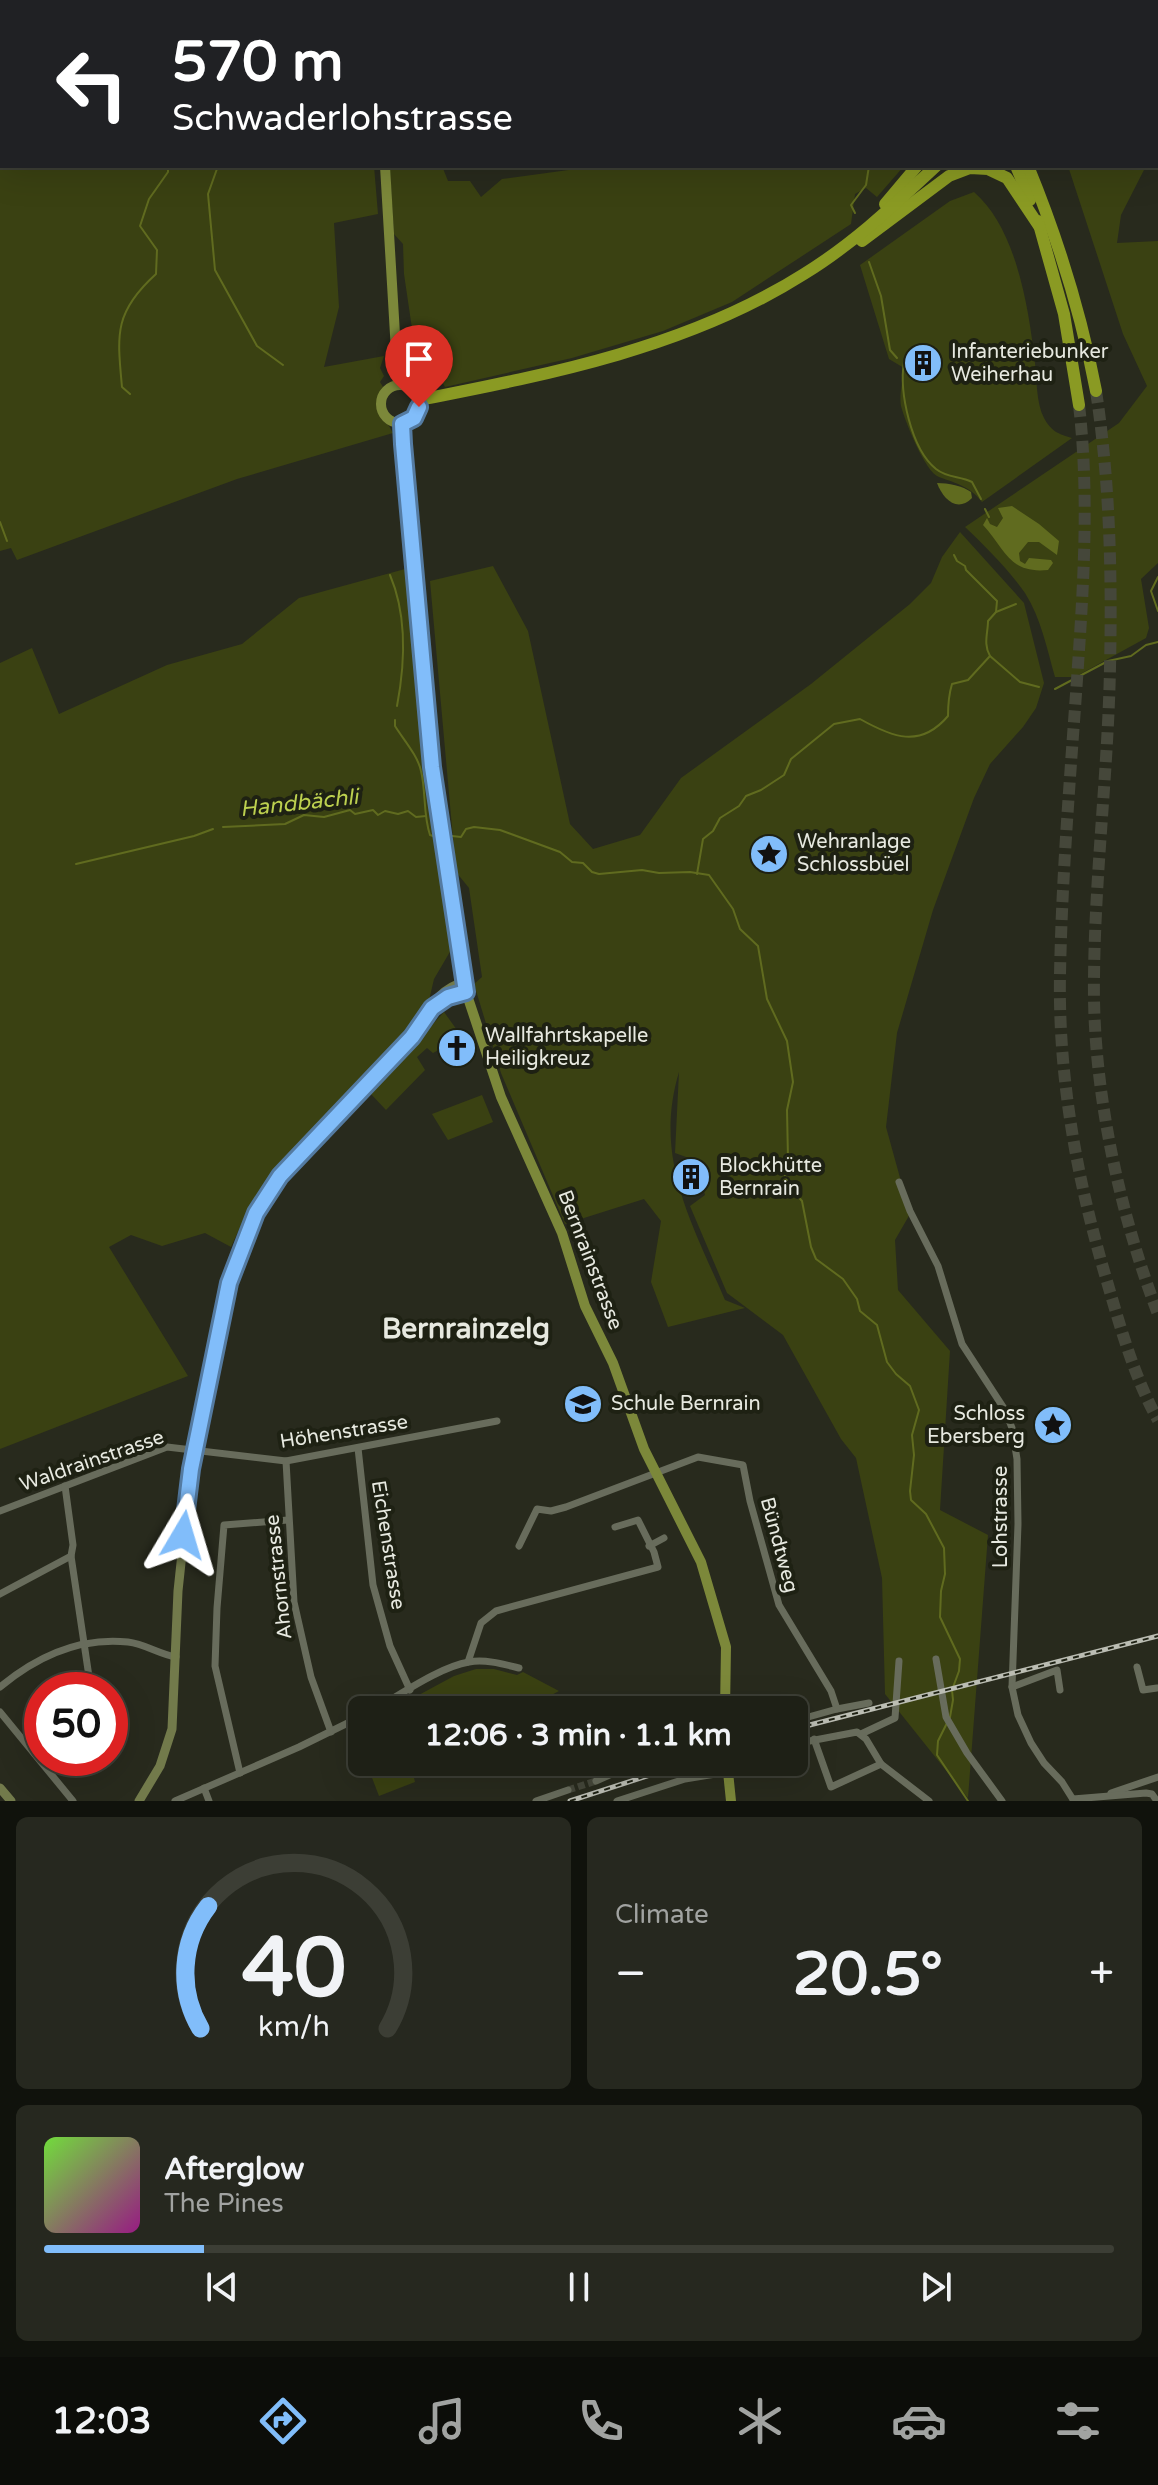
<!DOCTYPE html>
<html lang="en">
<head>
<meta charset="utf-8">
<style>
	body { margin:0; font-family:"Varela Round",sans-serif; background:#26281f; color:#f1f3f6; height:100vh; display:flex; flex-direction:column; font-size:30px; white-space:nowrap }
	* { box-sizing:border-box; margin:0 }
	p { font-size:26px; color:#a1a3a1 }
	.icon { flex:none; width:44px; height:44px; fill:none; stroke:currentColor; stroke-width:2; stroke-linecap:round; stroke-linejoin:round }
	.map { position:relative; height:1801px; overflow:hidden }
	.side { display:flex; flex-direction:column; gap:16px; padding:16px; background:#10120c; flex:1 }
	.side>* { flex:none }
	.guide { position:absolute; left:0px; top:0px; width:1158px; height:168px; box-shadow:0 8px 32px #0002,0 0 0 2px #3c3e35; background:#202124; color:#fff; overflow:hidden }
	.speed { position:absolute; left:24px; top:1672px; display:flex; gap:16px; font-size:40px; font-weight:700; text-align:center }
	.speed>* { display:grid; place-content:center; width:104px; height:104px; border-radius:50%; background:#1e2016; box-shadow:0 8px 32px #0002,0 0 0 2px #3c3e35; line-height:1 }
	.speed .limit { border:12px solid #d22; background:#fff; color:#111 }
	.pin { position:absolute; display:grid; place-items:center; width:68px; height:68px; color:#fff; margin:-82px -34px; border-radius:50% 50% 50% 0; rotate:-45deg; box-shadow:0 0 8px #0007 }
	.pin .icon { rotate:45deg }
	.me { position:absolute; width:88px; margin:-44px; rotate:7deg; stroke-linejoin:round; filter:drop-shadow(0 0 6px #0008) }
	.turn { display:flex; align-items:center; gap:28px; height:168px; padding:0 40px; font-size:36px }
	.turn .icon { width:104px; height:104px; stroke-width:2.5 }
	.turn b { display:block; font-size:56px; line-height:68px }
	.big { font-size:60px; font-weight:800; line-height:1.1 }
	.side .tile { flex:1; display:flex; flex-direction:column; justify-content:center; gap:12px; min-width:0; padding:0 28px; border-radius:12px; background:#26281f }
	.side .dial { align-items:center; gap:0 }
	.dial svg { height:208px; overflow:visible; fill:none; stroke:#3c3e35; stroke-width:7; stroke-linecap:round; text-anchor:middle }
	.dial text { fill:#f1f3f6; stroke:none }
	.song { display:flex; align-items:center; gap:24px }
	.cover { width:96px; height:96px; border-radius:12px; background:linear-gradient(135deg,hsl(100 70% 55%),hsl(310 70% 35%)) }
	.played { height:8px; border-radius:4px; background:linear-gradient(90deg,#81bdfa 15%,#3c3e35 15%) }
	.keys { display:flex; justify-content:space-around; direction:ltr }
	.heat { display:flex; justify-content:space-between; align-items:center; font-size:44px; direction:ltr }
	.side .tiles { flex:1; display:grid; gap:16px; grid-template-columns:1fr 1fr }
	.tile:last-child { grid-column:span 2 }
	.trip { position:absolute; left:348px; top:1696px; width:460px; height:80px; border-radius:12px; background:#1e2016; box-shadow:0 8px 32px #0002,0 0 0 2px #3c3e35; font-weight:800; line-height:80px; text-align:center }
	.menu { display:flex; height:128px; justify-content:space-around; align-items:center; background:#0c0d09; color:#a1a3a1 }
	.menu .icon { width:56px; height:56px }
	.menu .selected { color:#81bdfa }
	.menu b { font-size:36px; color:#f1f3f6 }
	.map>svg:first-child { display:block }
	.green { fill:#3a4112 }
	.water { fill:#606b1f }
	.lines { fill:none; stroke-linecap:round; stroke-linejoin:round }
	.stream { stroke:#606b1f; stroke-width:2 }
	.minor-tunnel { stroke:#45473a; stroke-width:7; stroke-dasharray:7 3.5; stroke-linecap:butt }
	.motorway-tunnel { stroke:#45473a; stroke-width:12; stroke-dasharray:12 6; stroke-linecap:butt }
	.minor { stroke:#686c5c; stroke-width:7 }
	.secondary { stroke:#727a4b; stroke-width:9 }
	.primary { stroke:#7c883a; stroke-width:10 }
	.motorway { stroke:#8a9a23; stroke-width:12 }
	.rail-casing { stroke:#bbbdb3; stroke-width:5 }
	.rail { stroke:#1e2113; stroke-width:2; stroke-dasharray:6; stroke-linecap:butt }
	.route-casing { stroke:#547ba2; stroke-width:20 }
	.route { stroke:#81bdfa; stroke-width:14 }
	.labels { text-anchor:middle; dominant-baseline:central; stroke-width:8; stroke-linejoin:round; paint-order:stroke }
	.poi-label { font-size:20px; fill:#e7e9e0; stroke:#1e2113; text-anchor:start }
	.street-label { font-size:20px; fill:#e7e9e0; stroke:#1e2113 }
	.water-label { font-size:22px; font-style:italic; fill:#bcd04f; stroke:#1e2113 }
	.district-label { font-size:28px; font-weight:bold; fill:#e7e9e0; stroke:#1e2113 }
</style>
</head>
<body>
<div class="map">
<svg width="1158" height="1801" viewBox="0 0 1158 1801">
	<rect width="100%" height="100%" fill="#282a1d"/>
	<g class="green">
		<path d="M 0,0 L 363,0 L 363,2 L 2,2 L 2,166 L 374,166 L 378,214 L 334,223 L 339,307 L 324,367 L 384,356 L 380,368 L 384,376 L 380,382 L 383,387 L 378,407 L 393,433 L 237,479 L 17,560 L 11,548 L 0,551 Z"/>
		<path d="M 570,0 L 901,0 L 901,2 L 572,2 Z"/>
		<path d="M 427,166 L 442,166 L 448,181 L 470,181 L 481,197 L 502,179 L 576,169 L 576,166 L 904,166 L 877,197 L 866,188 L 855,194 L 851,224 L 732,302 L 663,331 L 572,358 L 445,387 L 424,350 L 425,341 L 414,342 L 404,274 L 403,244 L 394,234 L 390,170 Z"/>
		<path d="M 1068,166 L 1146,166 L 1121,215 L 1117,243 L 1158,241 L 1158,563 L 1141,579 L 1149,628 L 1146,638 L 1075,677 L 1055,677 C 1047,649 1041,618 1025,593 C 1008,569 986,547 965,527 L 1119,423 L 1147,386 L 1123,334 Z"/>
		<path d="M 974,192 C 1017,229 1029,310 1035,363 C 1037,379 1036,403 1044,418 C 1051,431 1058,434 1072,438 L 982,502 C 969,486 958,484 939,477 C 925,472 905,421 901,406 C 899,395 903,380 904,368 L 889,359 L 860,265 L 950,201 Z"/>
		<path d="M 960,532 L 1024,603 L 1044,683 L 1036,708 L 1023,727 L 990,764 L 974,798 L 933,910 L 897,1033 L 886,1127 L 910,1214 L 895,1240 L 898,1290 L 950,1351 L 940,1510 L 988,1535 L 968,1798 L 885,1694 L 882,1578 L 856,1458 L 841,1439 L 783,1335 L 727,1293 L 690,1206 L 705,1195 L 697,1161 L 675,1153 L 679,1072 C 653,1158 692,1223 725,1300 L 745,1308 L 668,1327 L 651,1282 L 661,1221 L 644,1199 L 565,1224 L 501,1073 L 474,984 L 482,977 L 469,888 L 456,872 L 430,581 L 493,566 L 528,631 L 570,824 L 593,849 L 640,835 L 681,778 L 811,684 L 910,604 L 931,583 L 942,557 Z"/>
		<path d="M 405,569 L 426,778 L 451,950 L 434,979 L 427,1009 L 276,1172 L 251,1203 L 231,1247 L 205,1233 L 162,1246 L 131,1235 L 109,1247 L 188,1376 L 0,1449 L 0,663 L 32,648 L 59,714 L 167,665 L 242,644 L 299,598 Z"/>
		<path d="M 444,1012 L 462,1037 L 433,1053 L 427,1048 L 417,1057 L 425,1070 L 386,1110 L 370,1093 Z"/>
		<path d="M 482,1095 L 493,1122 L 448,1140 L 432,1114 Z"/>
		<path d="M 476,1669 L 494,1669 L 517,1675 L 523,1672 L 559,1691 L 542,1700 L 535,1697 L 491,1710 L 391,1710 L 454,1676 Z"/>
		<path d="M 366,1762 L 410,1762 L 415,1782 L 379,1796 Z"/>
	</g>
	<g class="water">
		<path d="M 937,483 C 948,483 963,486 971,492 L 972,498 C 957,513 943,499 937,483 Z"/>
		<path d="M 1012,506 L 1039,524 L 1059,541 L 1057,555 L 1039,542 L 1028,542 L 1019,553 L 1020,561 L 1025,564 L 1029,558 L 1051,560 L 1053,563 L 1048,570 C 1009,574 1006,550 983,525 L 987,518 L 990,524 L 997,527 L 1003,518 L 998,508 Z"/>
	</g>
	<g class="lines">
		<g class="stream">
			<path d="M 524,0 L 527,0"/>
			<path d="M 564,0 L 566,2"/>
			<path d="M 702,0 L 703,2"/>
			<path d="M 139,2 L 140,0"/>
			<path d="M 264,2 L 264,0"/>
			<path d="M 218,166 L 208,194 L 215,270 L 257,346 L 283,365"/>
			<path d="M 855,213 L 851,205 L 866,185 L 869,166"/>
			<path d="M 869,262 L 881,296 L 890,350 L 897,358"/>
			<path d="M 904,362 C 899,392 911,449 936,469 C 947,478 960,476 972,482 L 981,499"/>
			<path d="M 130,394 L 122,387 C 117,334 114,312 156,274 L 157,250 L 140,226 L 149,199 L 168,172 L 168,166"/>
			<path d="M 985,509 L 989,517"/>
			<path d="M 0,522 L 7,541"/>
			<path d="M 954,555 L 957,561 L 965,566 L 966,570 L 997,601 L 996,612 L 988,621 C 988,633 983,644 990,656"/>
			<path d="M 390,575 C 407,615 405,664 397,706"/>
			<path d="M 1158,577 L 1151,591 L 1158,611"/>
			<path d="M 996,612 L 1016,604"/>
			<path d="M 1055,689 L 1108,661 L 1131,656 L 1146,645 L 1158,642"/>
			<path d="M 395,720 L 395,726 C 403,739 418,756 421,771 C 426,791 423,815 430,835 L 433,836"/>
			<path d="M 223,827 L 285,824 L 304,815 L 324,817 L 350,810 L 355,814 L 373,810 L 378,815 L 385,811 L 398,814 L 408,811 L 416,817 L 426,816"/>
			<path d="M 452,836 L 461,837 L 466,829 L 474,827 L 500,830 L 560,852 L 572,862 L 583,863 L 592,872 L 599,874 L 642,870 L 659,873 L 690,872 L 709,875 L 733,909 L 740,929 L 758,946 L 767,999 L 787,1041 L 793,1082 L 787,1110 L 788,1159 L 785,1175 L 790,1187 L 802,1201 L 811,1247 L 816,1259 L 843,1279 L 857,1299 L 860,1311 L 877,1325 L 887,1362 L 896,1374 L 910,1386 L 919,1410 L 912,1435 L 914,1455 L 910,1491 L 911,1500 L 926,1514 L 944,1548 L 945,1574 L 941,1591 L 940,1617 L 960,1659 L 959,1671 L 952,1690 L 953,1700 L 950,1717"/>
			<path d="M 76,864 L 194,836 L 213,829"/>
			<path d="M 697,874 L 703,839 L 713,831 L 720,818 L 739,806 L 746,796 L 761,790 L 784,775 L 791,759 L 834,724 L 860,719 C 892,737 920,749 948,716 C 948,705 949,694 952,684 L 968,680 L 990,656 L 1020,682 L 1039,687"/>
			<path d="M 947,1723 L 938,1741 L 937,1755 L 968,1801"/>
		</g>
		<path class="minor-tunnel" d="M 568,1790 L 596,1781"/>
		<g class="motorway-tunnel">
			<path d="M 1096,391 C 1110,483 1112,575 1110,668 C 1108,771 1095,874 1094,977 C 1092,1086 1119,1212 1158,1314"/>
			<path d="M 1079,405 C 1089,492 1084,578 1078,665 C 1071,768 1062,871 1060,974 C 1058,1076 1077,1180 1106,1278 C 1120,1326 1134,1377 1158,1420"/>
		</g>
		<g class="minor">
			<path d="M 899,1182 L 910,1211 L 938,1266 L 962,1344 L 1005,1410 L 1012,1428 L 1017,1459 L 1018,1524 L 1012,1687 L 1018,1715 L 1031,1743 L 1044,1763 L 1062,1782 L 1074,1801"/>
			<path d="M 358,1448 L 373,1585 L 390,1646 L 410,1690"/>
			<path d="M 286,1461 L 294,1602 L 311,1677 L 331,1732"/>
			<path d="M 0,1511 L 167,1447 L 286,1461 L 497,1421"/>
			<path d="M 519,1546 L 537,1509 L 551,1511 L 566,1507 L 698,1457 L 743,1465 L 750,1501 L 779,1605 L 831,1691 L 837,1709 L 794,1721"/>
			<path d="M 649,1546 L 664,1538"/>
			<path d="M 71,1556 L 91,1690"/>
			<path d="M 0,1594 L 71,1556 L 73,1545 L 65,1486"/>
			<path d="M 936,1659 L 946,1717 L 967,1753 L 1002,1801"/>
			<path d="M 468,1662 L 481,1623 L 496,1611 L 658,1567 L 654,1552 L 638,1520 L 615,1527"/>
			<path d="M 1137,1667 L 1143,1690 L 1157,1688"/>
			<path d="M 0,1687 C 36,1657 80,1637 128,1642 C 145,1644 159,1654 176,1657"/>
			<path d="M 1012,1687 L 1057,1670 L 1060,1690"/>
			<path d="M 837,1709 L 869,1703"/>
			<path d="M 373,1710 C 400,1695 439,1667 469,1662 C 485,1659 503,1664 519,1668"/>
			<path d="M 0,1712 L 73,1801"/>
			<path d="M 861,1734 L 895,1718 L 899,1661"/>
			<path d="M 814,1739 L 831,1787 L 881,1764"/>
			<path d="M 794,1744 L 857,1732 L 866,1739 L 881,1764 L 929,1801"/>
			<path d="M 240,1773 L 215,1666 L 217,1608 L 224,1525 L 288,1520"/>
			<path d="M 596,1781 L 639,1762"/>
			<path d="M 204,1788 L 209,1801"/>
			<path d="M 1111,1793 L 1158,1777"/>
			<path d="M 1073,1799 L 1146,1793 L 1152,1794 L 1157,1801"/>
			<path d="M 175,1801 L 299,1747 L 362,1716"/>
			<path d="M 536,1801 L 568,1790"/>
			<path d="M 617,1801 L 685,1779 L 728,1772"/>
		</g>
		<g class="secondary">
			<path d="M 435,1006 L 448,997 L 466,992"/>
			<path d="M 0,1788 L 11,1801"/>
			<path d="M 139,1801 L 160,1766 L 172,1729 L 178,1591 L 191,1469 L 229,1283 C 238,1253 248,1224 265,1198 C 303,1137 364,1091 411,1038 C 430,1016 433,990 464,982"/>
		</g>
		<g class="primary">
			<path d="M 375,0 L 375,2"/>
			<path d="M 385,166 L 398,385"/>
			<circle cx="400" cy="404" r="19"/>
			<path d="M 402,424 L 432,767 L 466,992 L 501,1097 L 562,1233 L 585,1306 L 613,1363 L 644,1449 L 701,1562 L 726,1647 L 725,1710"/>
			<path d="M 727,1762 L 731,1801"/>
		</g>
		<g class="motorway">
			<path d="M 932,0 L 934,2"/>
			<path d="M 945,0 L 946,2"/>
			<path d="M 1035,0 L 1036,2"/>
			<path d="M 964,2 L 965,0"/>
			<path d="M 1016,166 L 1030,200"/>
			<path d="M 1028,166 C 1058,239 1081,313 1096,391"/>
			<path d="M 885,204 L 917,166"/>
			<path d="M 1038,221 L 1064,314 L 1079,405"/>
			<path d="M 862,241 L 949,176 L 970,168 L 988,169 L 1007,178 L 1039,226"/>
			<path d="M 419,400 C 551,374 689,347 804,274 C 853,244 894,205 936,166"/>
		</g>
		<g class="rail-casing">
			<g id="rail">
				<path d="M 794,1729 L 1158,1636"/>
				<path d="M 570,1801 L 690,1762"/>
			</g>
		</g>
		<use href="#rail" class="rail"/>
	</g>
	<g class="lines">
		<g class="route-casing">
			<path id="route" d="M 183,1535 L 191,1469 L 229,1283 L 256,1213 L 280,1176 L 412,1037 L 432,1008 L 448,997 L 466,992 L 432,767 L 403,444 L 402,424 L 414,418 L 419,407"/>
		</g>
		<use href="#route" class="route"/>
	</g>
	<defs>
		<g id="building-disc" transform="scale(2)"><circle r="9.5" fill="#81bdfa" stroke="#1e2113"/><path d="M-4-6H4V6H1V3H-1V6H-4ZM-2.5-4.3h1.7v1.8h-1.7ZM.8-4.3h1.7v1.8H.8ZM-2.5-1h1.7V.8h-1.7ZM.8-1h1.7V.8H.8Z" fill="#111"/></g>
		<g id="sight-disc" transform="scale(2)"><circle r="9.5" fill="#81bdfa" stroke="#1e2113"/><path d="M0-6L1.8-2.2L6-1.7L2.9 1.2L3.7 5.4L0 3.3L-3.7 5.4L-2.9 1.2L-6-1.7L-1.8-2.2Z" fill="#111"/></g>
		<g id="church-disc" transform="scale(2)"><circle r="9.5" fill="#81bdfa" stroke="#1e2113"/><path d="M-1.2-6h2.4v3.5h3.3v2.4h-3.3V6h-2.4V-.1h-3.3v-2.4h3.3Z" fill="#111"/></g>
		<g id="school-disc" transform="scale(2)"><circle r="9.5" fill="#81bdfa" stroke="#1e2113"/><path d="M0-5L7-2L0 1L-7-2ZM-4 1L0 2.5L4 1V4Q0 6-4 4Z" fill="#111"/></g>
	</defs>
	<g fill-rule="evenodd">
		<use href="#building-disc" x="923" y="363"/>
		<use href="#sight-disc" x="769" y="854"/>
		<use href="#church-disc" x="457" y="1048"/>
		<use href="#building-disc" x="691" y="1177"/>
		<use href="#school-disc" x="583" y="1404"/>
		<use href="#sight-disc" x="1053" y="1425"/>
	</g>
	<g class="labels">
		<g class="poi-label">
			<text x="951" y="352">Infanteriebunker<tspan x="951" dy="23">Weiherhau</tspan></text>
			<text x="797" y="842">Wehranlage<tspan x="797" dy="23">Schlossbüel</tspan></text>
			<text x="485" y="1036">Wallfahrtskapelle<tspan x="485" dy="23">Heiligkreuz</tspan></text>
			<text x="719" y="1166">Blockhütte<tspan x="719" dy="23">Bernrain</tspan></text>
			<text x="611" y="1404">Schule Bernrain</text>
			<text x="1025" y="1414" text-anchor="end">Schloss<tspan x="1025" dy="23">Ebersberg</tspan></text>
		</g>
		<g class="street-label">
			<text transform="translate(590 1260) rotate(69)">Bernrainstrasse</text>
			<text transform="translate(344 1432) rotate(-9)">Höhenstrasse</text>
			<text transform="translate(92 1461) rotate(-19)">Waldrainstrasse</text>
			<text transform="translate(1001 1517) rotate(-90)">Lohstrasse</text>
			<text transform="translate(388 1545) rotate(81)">Eichenstrasse</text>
			<text transform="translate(779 1545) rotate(75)">Bündtweg</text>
			<text transform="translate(279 1577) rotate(-96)">Ahornstrasse</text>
		</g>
		<g class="water-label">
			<text transform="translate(299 803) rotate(-6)">Handbächli</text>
		</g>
		<g class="district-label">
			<text x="466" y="1329">Bernrainzelg</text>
		</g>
	</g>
</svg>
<div class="speed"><div class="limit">50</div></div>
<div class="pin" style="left:419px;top:407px;background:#d93025"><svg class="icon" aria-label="arrive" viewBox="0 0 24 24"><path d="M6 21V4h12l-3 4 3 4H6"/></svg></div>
<svg class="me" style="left:183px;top:1535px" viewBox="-20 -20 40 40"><path d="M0-17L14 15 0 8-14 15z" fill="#81bdfa" stroke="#fff" stroke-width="4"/></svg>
<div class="trip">12:06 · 3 min · 1.1 km</div>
<div class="guide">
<div class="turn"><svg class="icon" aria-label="left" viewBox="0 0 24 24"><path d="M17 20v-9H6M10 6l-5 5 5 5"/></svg><div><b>570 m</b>Schwaderlohstrasse</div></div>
</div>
</div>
<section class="side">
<div class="tiles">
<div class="tile dial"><svg viewBox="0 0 100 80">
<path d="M14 69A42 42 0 1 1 86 69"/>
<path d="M14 69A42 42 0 0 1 17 22" stroke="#81bdfa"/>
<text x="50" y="56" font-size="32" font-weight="700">40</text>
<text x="50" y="72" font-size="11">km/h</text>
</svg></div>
<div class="tile"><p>Climate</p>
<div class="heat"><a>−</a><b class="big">20.5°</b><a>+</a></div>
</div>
<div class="tile">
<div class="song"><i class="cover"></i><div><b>Afterglow</b><p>The Pines</p></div></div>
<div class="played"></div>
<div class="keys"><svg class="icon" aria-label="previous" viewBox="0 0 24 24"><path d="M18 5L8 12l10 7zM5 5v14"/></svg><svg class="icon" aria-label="pause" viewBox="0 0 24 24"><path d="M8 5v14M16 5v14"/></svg><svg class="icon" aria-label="next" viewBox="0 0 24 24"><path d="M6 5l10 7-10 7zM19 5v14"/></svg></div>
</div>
</div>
</section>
<nav class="menu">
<b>12:03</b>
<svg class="icon selected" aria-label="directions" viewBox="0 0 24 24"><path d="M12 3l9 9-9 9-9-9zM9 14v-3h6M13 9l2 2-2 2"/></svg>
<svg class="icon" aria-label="music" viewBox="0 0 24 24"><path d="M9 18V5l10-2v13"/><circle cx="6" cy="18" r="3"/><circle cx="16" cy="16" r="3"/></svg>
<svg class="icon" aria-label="phone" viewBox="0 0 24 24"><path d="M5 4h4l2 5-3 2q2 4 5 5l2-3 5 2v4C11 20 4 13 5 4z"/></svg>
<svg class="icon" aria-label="climate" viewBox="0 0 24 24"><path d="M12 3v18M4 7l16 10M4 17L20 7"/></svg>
<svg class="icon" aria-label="car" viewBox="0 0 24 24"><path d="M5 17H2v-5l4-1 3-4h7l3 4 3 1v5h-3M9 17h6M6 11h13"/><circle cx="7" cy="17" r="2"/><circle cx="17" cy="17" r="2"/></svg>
<svg class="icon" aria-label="filters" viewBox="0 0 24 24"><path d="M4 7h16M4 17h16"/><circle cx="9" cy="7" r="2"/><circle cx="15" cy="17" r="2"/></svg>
</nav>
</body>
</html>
